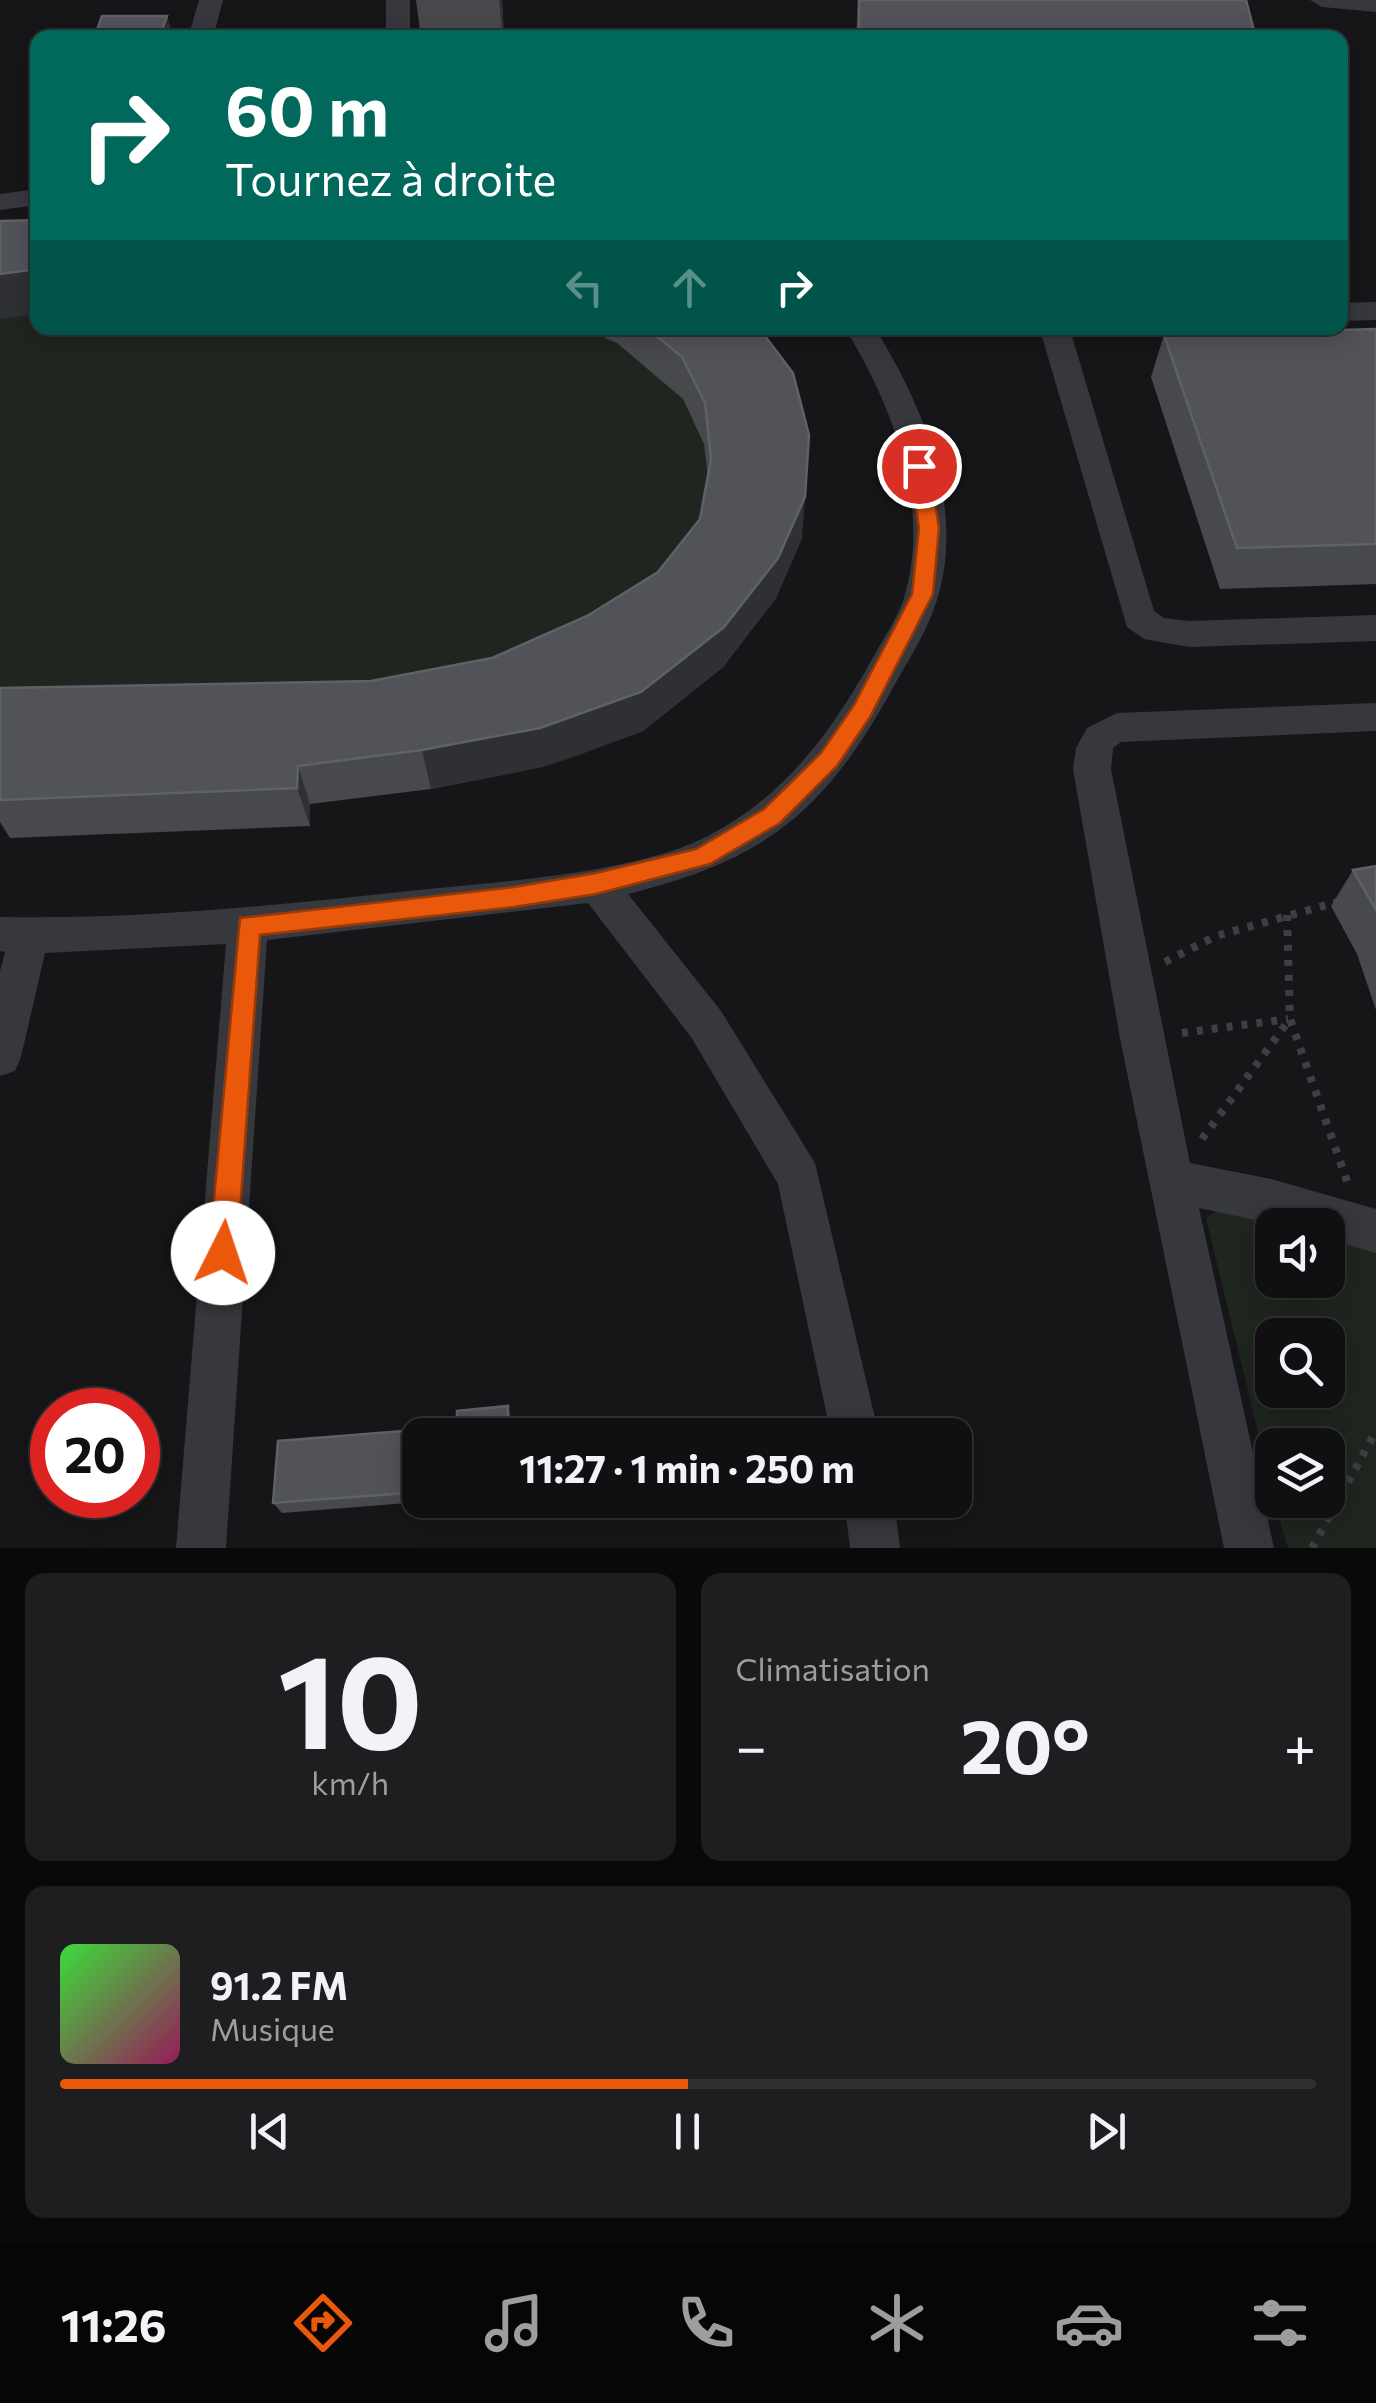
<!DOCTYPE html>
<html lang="fr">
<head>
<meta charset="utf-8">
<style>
	body { margin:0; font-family:Commissioner,sans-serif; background:#1e1e20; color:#f1f3f6; height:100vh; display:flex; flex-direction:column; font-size:38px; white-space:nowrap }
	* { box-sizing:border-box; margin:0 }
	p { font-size:32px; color:#9c9d9f }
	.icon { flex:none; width:55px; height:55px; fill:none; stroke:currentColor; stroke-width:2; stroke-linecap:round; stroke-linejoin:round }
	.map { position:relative; height:1548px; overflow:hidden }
	.side { display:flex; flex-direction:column; gap:25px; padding:25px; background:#09090a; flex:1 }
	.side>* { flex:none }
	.banner { position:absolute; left:30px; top:30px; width:1318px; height:305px; border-radius:20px; box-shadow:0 5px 25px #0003,0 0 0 2px #303032; background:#00695c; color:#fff; overflow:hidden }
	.buttons { position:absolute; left:1255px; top:1208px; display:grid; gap:20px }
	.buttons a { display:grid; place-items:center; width:90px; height:90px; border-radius:20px; background:#101012; box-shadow:0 5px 25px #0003,0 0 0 2px #303032; font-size:50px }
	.speed { position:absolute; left:30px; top:1388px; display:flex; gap:20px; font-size:50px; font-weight:700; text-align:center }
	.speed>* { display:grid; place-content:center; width:130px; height:130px; border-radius:50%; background:#101012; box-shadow:0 5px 25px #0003,0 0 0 2px #303032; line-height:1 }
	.speed .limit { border:15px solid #d22; background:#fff; color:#111 }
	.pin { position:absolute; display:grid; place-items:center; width:85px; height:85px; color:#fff; margin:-42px; border:5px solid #fff; border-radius:50%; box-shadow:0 2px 10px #0007 }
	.me { position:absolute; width:110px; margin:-55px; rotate:4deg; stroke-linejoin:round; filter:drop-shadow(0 0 8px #0008) }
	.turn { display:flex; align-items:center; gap:35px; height:210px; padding:0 30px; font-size:45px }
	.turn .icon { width:130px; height:130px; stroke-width:2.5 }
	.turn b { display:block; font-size:70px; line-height:85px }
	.lanes { display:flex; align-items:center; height:95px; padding:0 30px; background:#0003; justify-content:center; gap:50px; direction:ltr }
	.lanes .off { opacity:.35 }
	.big { font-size:75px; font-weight:700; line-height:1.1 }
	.side .tile { flex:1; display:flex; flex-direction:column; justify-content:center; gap:15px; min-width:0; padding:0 35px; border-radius:20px; background:#1e1e20 }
	.side .dial { align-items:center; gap:0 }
	.dial b { font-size:130px; line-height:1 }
	.song { display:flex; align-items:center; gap:30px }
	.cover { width:120px; height:120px; border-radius:15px; background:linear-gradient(135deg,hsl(120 70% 55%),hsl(330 70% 35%)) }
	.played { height:10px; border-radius:5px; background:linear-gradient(90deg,#ea580c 50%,#303032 50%) }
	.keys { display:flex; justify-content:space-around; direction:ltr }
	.heat { display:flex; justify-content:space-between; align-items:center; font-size:55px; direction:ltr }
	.side .tiles { flex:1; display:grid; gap:25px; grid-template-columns:1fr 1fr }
	.tile:last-child { grid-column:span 2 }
	.trip { position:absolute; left:402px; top:1418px; width:570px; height:100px; border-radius:20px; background:#101012; box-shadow:0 5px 25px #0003,0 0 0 2px #303032; font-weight:700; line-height:100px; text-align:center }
	.tabs { display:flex; height:160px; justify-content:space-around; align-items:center; background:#060607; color:#9c9d9f }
	.tabs .icon { width:70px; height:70px }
	.tabs .selected { color:#ea580c }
	.tabs b { font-size:45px; color:#f1f3f6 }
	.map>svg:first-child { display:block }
	.green { fill:#1e261f; fill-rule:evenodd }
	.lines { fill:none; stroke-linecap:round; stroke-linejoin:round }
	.path-far1 { stroke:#3d3f44; stroke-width:6; stroke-dasharray:5 8; stroke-linecap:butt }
	.path { stroke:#3d3f44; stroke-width:8; stroke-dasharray:6 9; stroke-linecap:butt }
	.minor { fill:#37383d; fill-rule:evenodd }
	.wall { fill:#47494d }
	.shaded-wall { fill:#2f3033 }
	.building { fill:#525359; stroke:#5f6168; stroke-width:2.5 }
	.route { fill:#ea580c; stroke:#983908; stroke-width:2.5 }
</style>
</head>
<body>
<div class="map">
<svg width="1376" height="1548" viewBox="0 0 1376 1548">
	<rect width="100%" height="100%" fill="#161618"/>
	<g class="green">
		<path d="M 37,262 L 38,328 L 718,328 L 753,362 L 643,731 C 610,743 576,759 542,767 C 363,810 182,808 0,814 L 0,267 Z"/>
		<path d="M 1219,1210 L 1303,1225 L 1272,1225 L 1272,1280 L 1328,1280 L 1328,1232 L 1376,1249 L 1376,1548 L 1289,1548 L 1286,1543 L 1275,1500 L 1328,1500 L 1328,1445 L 1272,1445 L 1272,1490 L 1206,1218 ZM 1272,1335 L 1328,1335 L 1328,1390 L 1272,1390 Z"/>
	</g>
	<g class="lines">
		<path class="path-far1" d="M 1334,903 L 1341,901"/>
		<g class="path">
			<path d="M 1287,915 L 1290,1019 L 1348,1184"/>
			<path d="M 1165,962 L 1216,936 L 1341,901"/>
			<path d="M 1182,1033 L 1288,1019"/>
			<path d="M 1202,1139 L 1289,1020"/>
			<path d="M 1312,1548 L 1376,1431"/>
		</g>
		<g class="minor">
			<path d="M 199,0 L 223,0 L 213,38 L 188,38 Z"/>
			<rect x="386" y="0" width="24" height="38"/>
			<path d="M 1310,0 L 1376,0 L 1376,12 L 1322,7 Z"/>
			<path d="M 38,189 L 38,205 L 0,210 L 0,194 Z"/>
			<path d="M 1376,302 L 1376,320 L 1340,321 L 1340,303 Z"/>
			<path d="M 845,328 L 875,328 C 923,406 966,507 937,600 C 927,633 905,665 889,695 C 822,815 761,861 628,894 L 721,1011 L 815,1163 L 879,1435 L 831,1435 L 778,1184 L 691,1037 L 588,903 L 267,940 L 226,1548 L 176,1548 L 226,944 L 45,953 L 21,1057 L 15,1071 L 0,1076 L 0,971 L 5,952 L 0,951 L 0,917 C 144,920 286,904 429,889 C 509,881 640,872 710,835 C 784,796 831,733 871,661 C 882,641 895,622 903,601 C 933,508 893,407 845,328 Z"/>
			<path d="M 1044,328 L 1074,328 L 1071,333 L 1154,611 L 1164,618 L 1189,621 L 1376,615 L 1376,641 L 1189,647 L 1144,639 L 1127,627 L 1041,333 Z"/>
			<path d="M 1376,703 L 1376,731 L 1121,742 L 1113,748 L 1111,769 L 1190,1163 L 1271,1179 L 1376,1209 L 1376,1253 L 1328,1239 L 1328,1225 L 1279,1225 L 1199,1208 L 1274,1548 L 1224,1548 L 1120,1038 L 1073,769 L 1076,748 L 1087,728 L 1117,713 Z"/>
			<path d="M 844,1500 L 894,1500 L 900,1548 L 850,1548 Z"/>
		</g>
	</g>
	<g class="wall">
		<path d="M 416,0 L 502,0 L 504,38 L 421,38 Z"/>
		<path d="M 858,0 L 1246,0 L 1256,38 L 856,38 Z"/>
		<path d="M 167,16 L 173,38 L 99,38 L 97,30 Z"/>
		<path d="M 583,328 L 759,328 L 802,538 L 776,598 L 723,667 L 643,731 L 545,766 L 431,789 L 310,804 L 310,826 L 10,838 L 0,822 L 0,688 L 371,681 L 492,658 L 587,616 L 658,572 L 700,519 L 708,477 L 704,444 L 683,399 L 617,343 Z"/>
		<path d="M 1376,329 L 1376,584 L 1220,589 L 1151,377 L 1164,335 Z"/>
		<path d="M 1376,866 L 1376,1010 L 1357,954 L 1331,906 L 1353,870 Z"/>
		<path d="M 420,1435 L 420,1500 L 445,1500 L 282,1513 L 273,1503 Z"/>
	</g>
	<g class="shaded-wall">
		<path d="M 499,0 L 502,0 L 504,38 L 503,38 Z"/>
		<path d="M 167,16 L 173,38 L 164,38 L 162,30 Z"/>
		<path d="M 38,269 L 38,314 L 0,319 L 0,274 Z"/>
		<path d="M 805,497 L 802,538 L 776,598 L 723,667 L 643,731 L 545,766 L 431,789 L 422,750 Z"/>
		<path d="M 298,766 L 310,804 L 310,826 L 297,788 Z"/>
		<path d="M 508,1406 L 513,1423 L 514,1435 L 508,1435 Z"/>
	</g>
	<g class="building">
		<path d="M 859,0 L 1246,0 L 1256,38 L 859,38 Z"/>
		<path d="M 102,16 L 167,16 L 162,30 L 97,30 Z"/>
		<path d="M 38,220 L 38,269 L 0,274 L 0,221 Z"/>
		<path d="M 647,328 L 759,328 L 793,373 L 809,435 L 805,497 L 778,558 L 724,627 L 641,692 L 540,728 L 422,750 L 298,766 L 297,788 L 0,800 L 0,688 L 371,681 L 492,658 L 587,616 L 658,572 L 700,519 L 711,459 L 705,403 L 682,357 Z"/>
		<path d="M 1376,329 L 1376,544 L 1237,548 L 1164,335 Z"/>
		<path d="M 1376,866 L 1376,910 L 1353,870 Z"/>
		<path d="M 508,1406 L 508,1435 L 457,1435 L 457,1411 Z"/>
		<path d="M 440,1428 L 440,1435 L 420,1435 L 420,1492 L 273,1503 L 278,1441 Z"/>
	</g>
	<path class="route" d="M 919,459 L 929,466 L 939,528 L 933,594 L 870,717 L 837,766 L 780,823 L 710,864 L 596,894 L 514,907 L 260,935 L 237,1253 L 233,1262 L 223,1266 L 213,1262 L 209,1253 L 240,918 L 514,887 L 596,873 L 696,849 L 764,809 L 821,753 L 854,705 L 912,594 L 919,528 L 909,466 Z"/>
</svg>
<div class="buttons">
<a><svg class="icon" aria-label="sound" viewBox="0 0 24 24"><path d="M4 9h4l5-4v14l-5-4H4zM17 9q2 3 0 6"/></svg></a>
<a><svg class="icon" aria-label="search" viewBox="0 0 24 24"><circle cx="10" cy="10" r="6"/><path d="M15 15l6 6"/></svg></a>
<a><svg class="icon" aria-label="layers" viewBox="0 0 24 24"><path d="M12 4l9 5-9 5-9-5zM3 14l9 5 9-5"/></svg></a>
</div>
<div class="speed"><div class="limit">20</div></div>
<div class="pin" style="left:919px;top:466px;background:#d93025"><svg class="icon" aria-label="arrive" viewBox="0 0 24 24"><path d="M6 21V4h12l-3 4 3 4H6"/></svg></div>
<svg class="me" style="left:223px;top:1253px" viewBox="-20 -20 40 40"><circle r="19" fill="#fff"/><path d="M0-13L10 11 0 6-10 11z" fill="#ea580c"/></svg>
<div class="trip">11:27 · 1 min · 250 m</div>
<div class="banner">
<div class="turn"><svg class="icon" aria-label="right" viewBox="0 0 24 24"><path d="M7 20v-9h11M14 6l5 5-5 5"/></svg><div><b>60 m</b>Tournez à droite</div></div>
<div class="lanes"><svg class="icon off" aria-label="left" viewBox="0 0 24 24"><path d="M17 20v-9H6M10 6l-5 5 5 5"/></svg><svg class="icon off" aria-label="ahead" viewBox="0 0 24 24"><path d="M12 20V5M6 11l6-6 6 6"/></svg><svg class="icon" aria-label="right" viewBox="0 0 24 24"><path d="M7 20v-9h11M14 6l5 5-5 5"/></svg></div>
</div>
</div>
<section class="side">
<div class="tiles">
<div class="tile dial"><b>10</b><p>km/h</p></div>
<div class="tile"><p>Climatisation</p>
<div class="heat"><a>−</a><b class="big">20°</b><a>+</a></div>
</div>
<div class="tile">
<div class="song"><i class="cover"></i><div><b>91.2 FM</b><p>Musique</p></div></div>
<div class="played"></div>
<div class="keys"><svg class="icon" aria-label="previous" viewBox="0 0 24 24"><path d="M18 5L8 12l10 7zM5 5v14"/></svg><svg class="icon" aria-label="pause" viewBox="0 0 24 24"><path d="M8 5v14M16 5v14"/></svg><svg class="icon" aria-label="next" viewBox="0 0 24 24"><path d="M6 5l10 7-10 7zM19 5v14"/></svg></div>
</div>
</div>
</section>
<nav class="tabs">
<b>11:26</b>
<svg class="icon selected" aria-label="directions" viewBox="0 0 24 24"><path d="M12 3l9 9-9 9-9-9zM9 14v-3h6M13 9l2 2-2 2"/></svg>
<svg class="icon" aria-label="music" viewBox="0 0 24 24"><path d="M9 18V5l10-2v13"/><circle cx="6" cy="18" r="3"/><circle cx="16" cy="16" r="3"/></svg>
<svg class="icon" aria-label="phone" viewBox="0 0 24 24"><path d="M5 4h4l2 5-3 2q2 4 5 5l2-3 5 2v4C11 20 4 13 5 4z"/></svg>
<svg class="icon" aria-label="climate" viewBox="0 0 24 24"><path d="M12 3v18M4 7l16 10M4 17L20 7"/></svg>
<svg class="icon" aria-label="car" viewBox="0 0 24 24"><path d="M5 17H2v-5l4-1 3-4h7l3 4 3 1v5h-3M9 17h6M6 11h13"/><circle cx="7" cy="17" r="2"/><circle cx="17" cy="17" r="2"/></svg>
<svg class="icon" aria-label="filters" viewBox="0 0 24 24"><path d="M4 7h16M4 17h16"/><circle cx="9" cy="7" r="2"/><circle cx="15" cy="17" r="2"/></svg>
</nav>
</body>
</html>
